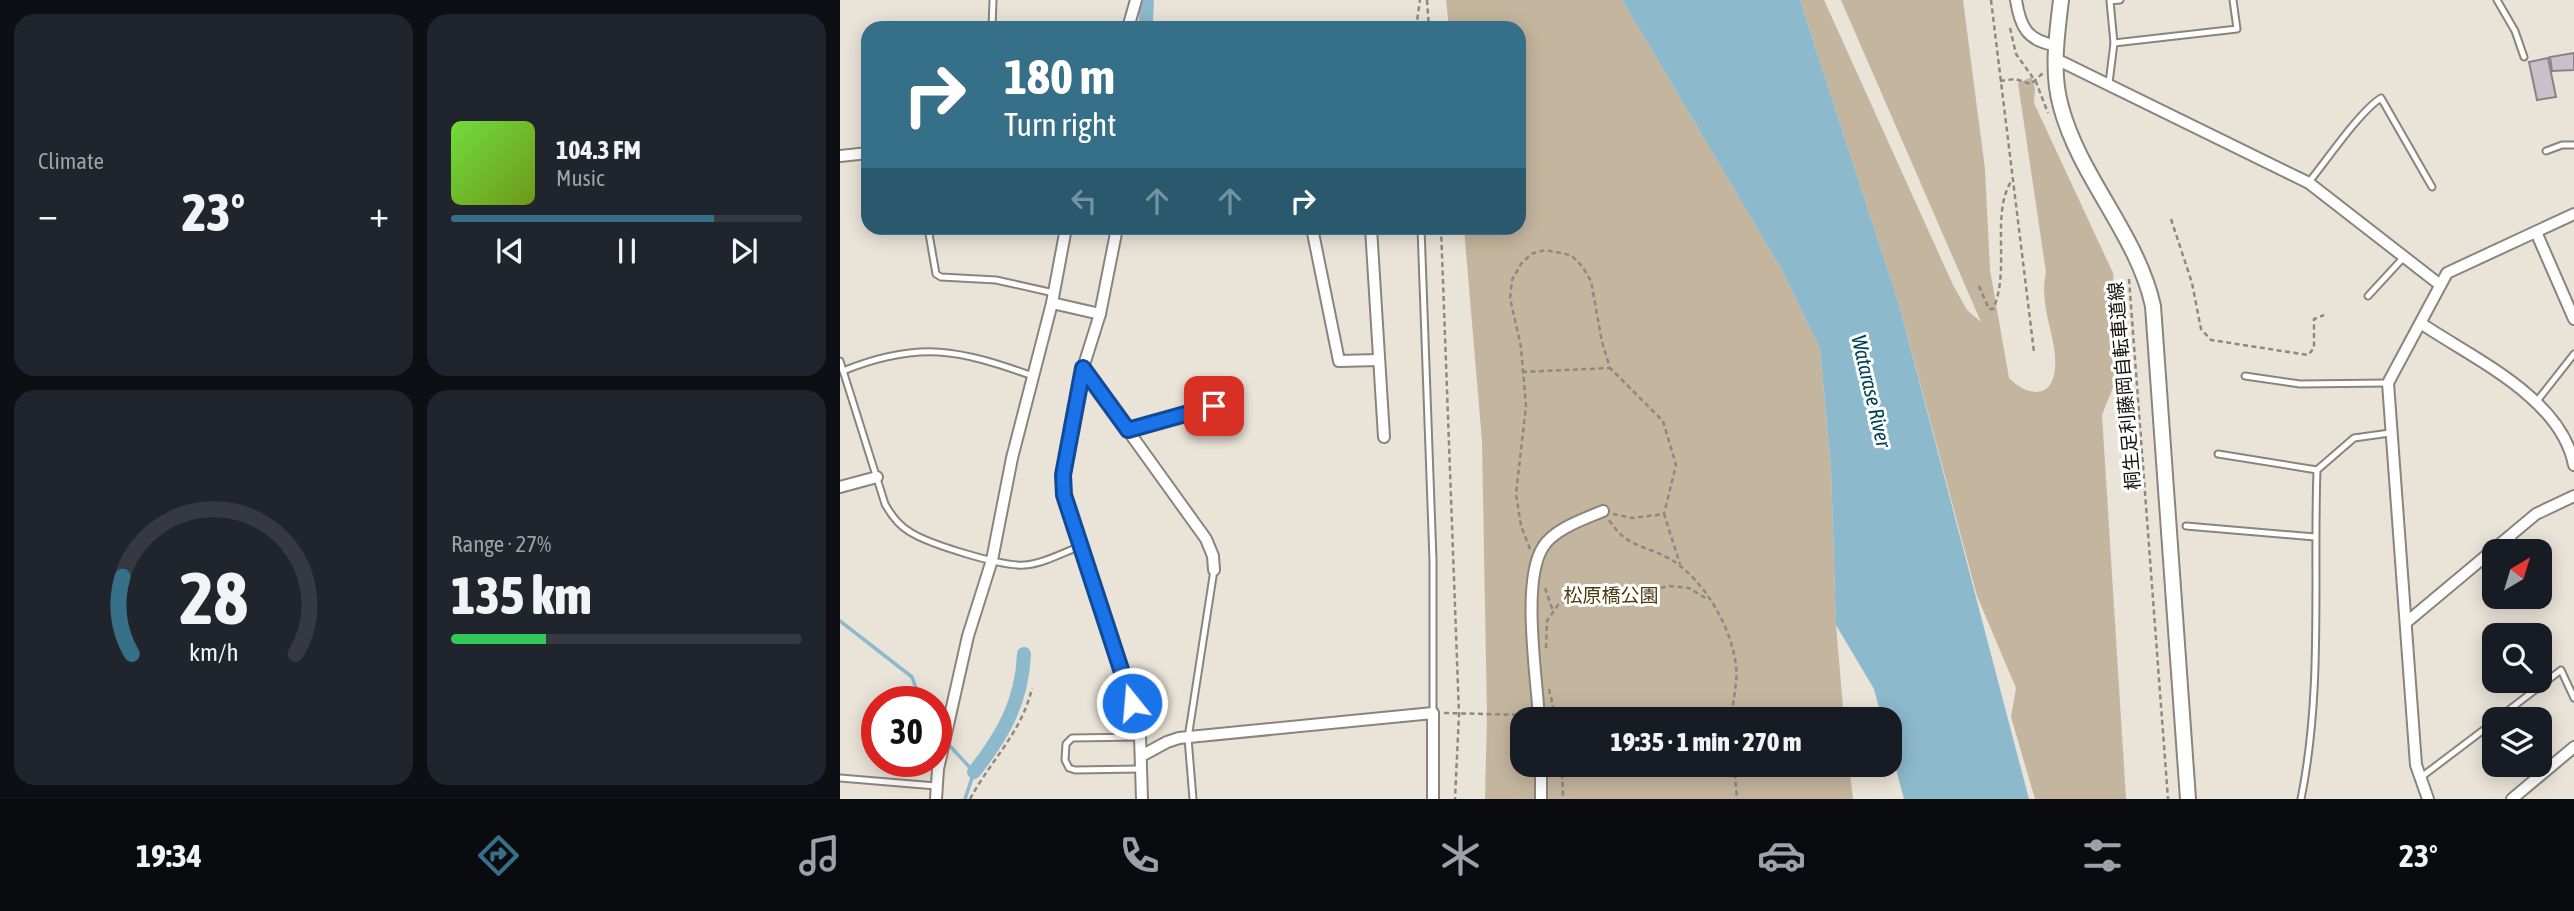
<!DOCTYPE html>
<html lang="en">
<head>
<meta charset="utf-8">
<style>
	body { margin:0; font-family:"Asap Condensed","Noto Sans JP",sans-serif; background:#20242c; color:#f1f3f6; height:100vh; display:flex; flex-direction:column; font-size:26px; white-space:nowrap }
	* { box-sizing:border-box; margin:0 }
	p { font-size:23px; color:#9ea1a6 }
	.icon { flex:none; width:38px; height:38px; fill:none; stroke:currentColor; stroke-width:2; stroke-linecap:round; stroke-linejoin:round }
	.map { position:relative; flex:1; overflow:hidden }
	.side { display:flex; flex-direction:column; gap:14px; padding:14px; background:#0d0f14; width:840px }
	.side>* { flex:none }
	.top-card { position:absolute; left:21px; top:21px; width:665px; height:214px; border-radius:21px; box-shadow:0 4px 18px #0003; background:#356f88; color:#fff; overflow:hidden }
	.needle { width:46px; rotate:38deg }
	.fabs { position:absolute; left:1642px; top:539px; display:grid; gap:14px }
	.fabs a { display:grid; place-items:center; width:70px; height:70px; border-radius:14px; background:#171b24; box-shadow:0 4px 18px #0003; font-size:35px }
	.speed { position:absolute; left:21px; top:686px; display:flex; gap:14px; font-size:35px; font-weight:700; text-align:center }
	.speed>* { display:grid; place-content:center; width:91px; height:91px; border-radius:50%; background:#171b24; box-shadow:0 4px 18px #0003; line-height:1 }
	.speed .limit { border:10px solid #d22; background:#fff; color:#111 }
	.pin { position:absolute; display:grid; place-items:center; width:60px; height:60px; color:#fff; margin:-30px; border-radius:14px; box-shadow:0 4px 10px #0006 }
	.me { position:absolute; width:77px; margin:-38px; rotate:343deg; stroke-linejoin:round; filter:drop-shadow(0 0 5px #0008) }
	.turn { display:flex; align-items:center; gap:24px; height:147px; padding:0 28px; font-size:32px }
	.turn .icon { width:91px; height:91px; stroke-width:2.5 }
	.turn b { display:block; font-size:49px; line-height:60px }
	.lanes { display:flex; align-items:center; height:66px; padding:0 28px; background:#0003; justify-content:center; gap:35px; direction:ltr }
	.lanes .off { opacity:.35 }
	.big { font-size:52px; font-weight:800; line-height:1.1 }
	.side .tile { flex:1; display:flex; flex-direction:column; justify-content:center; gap:10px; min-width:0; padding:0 24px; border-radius:21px; background:#20242c }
	.side .dial { align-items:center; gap:0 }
	.dial svg { height:182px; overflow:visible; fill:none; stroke:#363941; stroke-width:7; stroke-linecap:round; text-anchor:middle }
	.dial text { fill:#f1f3f6; stroke:none }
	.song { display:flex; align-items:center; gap:21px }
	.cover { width:84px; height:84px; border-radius:10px; background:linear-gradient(135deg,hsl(100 70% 55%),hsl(80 70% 35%)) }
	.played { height:7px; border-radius:4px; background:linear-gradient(90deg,#356f88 75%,#363941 75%) }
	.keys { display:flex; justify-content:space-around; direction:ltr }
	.heat { display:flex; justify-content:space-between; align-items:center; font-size:38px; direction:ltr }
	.charge { height:10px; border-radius:5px; background:linear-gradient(90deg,#34c759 27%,#363941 0) }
	.side .tiles { flex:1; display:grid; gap:14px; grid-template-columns:repeat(2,1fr) }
	.trip { position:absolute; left:670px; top:707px; width:392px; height:70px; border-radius:21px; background:#171b24; box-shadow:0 4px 18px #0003; font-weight:800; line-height:70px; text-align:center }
	.tab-bar { display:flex; height:112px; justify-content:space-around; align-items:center; background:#090b0e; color:#9ea1a6 }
	.tab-bar .icon { width:49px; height:49px }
	.tab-bar .active { color:#356f88 }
	.tab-bar b { font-size:32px; color:#f1f3f6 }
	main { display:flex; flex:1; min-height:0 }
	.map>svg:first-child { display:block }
	.green { fill:#c4b59e }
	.water { fill:#8db9cd }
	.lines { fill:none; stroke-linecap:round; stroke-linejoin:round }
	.stream { stroke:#8db9cd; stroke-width:3.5 }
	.canal { stroke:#8db9cd; stroke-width:14 }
	.building { fill:#cbc0c8; stroke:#8b8189; stroke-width:2 }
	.lane-casing { stroke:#8b847b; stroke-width:9 }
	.street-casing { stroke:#8b847b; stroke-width:14 }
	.secondary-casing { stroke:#8b847b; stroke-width:18 }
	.path { stroke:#8d8880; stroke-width:2.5; stroke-dasharray:5 3.5; stroke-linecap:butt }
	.lane { stroke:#fff; stroke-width:5 }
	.street { stroke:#fff; stroke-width:10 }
	.secondary { stroke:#fff; stroke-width:14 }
	.route-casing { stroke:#114b97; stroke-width:18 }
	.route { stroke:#1a73e8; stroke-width:12 }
	.labels { text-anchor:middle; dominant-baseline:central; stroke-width:6; stroke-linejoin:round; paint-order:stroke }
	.street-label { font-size:19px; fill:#14120e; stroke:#fff }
	.park-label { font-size:19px; fill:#51390c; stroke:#fff }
	.water-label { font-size:21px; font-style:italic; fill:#014257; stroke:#fff }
</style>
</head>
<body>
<main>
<section class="side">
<div class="tiles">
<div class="tile"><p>Climate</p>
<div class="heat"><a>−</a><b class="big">23°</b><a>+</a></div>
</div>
<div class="tile">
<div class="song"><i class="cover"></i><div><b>104.3 FM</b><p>Music</p></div></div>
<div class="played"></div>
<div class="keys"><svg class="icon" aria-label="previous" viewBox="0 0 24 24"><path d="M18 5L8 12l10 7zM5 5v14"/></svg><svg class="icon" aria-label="pause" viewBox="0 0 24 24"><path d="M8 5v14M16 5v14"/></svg><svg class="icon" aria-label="next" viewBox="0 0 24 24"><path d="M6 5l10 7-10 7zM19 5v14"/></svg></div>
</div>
<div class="tile dial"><svg viewBox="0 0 100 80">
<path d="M14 69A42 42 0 1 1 86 69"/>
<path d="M14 69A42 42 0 0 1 10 35" stroke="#356f88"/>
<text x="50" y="56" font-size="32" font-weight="700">28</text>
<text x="50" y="72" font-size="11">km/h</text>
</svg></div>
<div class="tile"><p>Range · 27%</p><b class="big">135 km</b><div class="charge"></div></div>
</div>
</section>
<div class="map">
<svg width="1734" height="799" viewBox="0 0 1734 799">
	<rect width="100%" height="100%" fill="#eae3d8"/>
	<g class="green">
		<path d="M 606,0 L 782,0 L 942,270 L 980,349 L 991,468 L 996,625 L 1004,719 L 682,719 L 682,765 L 1009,765 L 1013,799 L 645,799 L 647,716 L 642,441 L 624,228 L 679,228 L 679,28 L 609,28 Z"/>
		<path d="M 960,0 L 984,0 L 1113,285 L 1127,310 L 1141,322 L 1001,0 L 1123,0 L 1145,169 L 1150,270 L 1169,378 C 1185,395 1212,401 1215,369 C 1218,337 1198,309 1206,272 L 1178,83 L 1192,77 L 1195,89 L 1194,103 L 1273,273 L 1281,367 L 1262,415 L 1286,799 L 1195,799 L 1171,717 L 1176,688 L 1137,596 L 1060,308 Z"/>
	</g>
	<path class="water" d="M 782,0 L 960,0 L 1060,308 L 1189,799 L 1064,799 L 1050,747 L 1050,719 L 1042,719 L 1034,689 L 996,625 L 991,468 L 980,349 L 942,270 Z"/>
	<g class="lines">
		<g class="stream">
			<path d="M 0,621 L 72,677 L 81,702"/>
			<path d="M 96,731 L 134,772 L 125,799"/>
		</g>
		<g class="canal">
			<path d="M 306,20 L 307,0"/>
			<path d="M 134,772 C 163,735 182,702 184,654"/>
		</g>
	</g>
	<g class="building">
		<path d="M 1734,53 L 1734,70 L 1712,71 L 1710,57 Z"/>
		<path d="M 1708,58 L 1716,97 L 1697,100 L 1689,62 Z"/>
	</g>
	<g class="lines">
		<g class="lane-casing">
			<g id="lane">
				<path d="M 1657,0 L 1675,31 L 1684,57"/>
				<path d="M 152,28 L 153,0"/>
				<path d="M 1274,43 L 1397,29 L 1393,0"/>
				<path d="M 1269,83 L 1274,43 L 1270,1 L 1280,0"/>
				<path d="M 1706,151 L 1722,145 L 1734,145"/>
				<path d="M 1469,182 C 1487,160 1520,111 1541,98 L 1592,187"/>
				<path d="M 88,228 L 96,274 L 101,277 L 156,280 L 214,293"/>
				<path d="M 581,228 L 593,560 L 593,713"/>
				<path d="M 1528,296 L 1564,257"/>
				<path d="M 0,361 L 45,504 C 51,515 58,525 70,532 C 89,544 162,567 185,565 C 203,564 224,552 241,546"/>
				<path d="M 243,368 L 223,475 L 224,495 L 282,668"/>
				<path d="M 3,371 C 80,340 119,350 193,376"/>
				<path d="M 1405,376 L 1460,384 L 1548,383"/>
				<path d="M 1697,401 L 1734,354"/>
				<path d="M 1378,454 L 1477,470"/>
				<path d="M 1346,526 L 1475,537"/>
				<path d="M 1671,534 L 1677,551"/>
				<path d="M 1657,719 L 1721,670 L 1734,698"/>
				<path d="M 299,737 L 232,738 L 226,744 L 225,760 L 229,768 L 235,770 L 300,769"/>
				<path d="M 0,778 L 96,786"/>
				<path d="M 1580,778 L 1654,722"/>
				<path d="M 353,799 L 348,738 L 374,570"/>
				<path d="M 1461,799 C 1483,690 1473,580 1477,470 L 1514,438 L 1550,433"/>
			</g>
		</g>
		<g class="street-casing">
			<g id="street">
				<path d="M 1176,0 C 1180,26 1187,41 1215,45"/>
				<path d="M 288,28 L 296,0"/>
				<path d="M 1216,59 L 1469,183 L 1599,284"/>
				<path d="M 0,156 L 28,153"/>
				<path d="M 277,228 L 260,314 L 243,368 L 366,539 L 373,556 L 374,570"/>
				<path d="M 472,228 L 499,361 L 539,360"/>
				<path d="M 531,228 L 544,437"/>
				<path d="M 1696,232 L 1734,319"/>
				<path d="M 212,303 L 260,314"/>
				<path d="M 1582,324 C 1634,359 1721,398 1734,465"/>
				<path d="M 288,430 L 374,406"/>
				<path d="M 0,487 L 37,477"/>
				<path d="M 1568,621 L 1696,514 L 1734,496"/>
				<path d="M 282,669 L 300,736 L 302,799"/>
				<path d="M 699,719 C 697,678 681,581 703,547 C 714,529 744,519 763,511"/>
				<path d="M 303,755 L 327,742 L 339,738 L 593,713 L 593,799"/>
				<path d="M 701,765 L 701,799"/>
				<path d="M 96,799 L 98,769 L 128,636 L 152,560 L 172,458 L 212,303 L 226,228"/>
				<path d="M 1588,799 L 1576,765 L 1548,383 L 1607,273 L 1734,214"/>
				<path d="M 1672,799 L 1734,747"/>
			</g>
		</g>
		<g class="secondary-casing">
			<path id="secondary" d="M 1221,0 C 1217,35 1211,72 1221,107 C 1240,178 1297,234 1313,306 L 1348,799"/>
		</g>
		<g class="path">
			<path d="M 587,0 L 589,28"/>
			<path d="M 1151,0 L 1194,352"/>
			<path d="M 576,28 L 580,0"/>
			<path d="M 1170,28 L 1176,54 L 1196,82 L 1208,113"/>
			<path d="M 1160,81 L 1175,79 L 1191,84 L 1203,73"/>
			<path d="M 1331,219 L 1352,283 L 1361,329 L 1371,340 L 1468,355 L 1474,348 L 1474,319 L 1484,315"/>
			<path d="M 601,228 L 619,714 L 615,799"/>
			<path d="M 1289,279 L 1328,799"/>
			<path d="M 1139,286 L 1149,309 L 1153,309 C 1171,271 1150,213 1172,180"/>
			<path d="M 682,372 L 770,368"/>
			<path d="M 773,514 L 792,518 L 824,514 L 840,564"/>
			<path d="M 769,520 C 788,549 804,544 830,559 C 864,579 892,628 896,666 C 898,684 892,701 892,719"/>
			<path d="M 690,549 L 681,526 L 676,494 L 686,406 L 681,347 L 670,298 L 672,280 L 681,264 L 691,254 L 705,250 L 731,255 L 742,266 L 751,281 L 762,342 L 770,368 L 823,421 L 836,465 L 824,514"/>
			<path d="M 705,588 L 713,611"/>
			<path d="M 706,648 L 707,621 L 718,605 L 736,595 L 785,597 L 829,586 L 849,588 L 867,599"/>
			<path d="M 709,689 L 716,719"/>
			<path d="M 604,713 L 688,715"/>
			<path d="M 722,765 L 723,799"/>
			<path d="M 894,765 L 897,799"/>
			<path d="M 130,799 C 151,760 182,732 192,688"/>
		</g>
		<use href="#lane" class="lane"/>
		<use href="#street" class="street"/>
		<use href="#secondary" class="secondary"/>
	</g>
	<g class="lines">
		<g class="route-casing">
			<path id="route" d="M 292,703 L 224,495 L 223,475 L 243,368 L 288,430 L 374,406"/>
		</g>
		<use href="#route" class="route"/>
	</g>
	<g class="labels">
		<g class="street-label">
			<text transform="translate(1284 386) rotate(-95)">桐生足利藤岡自転車道線</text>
		</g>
		<g class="park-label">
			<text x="771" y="595">松原橋公園</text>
		</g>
		<g class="water-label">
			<text transform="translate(1032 391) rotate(77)">Watarase River</text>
		</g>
	</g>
</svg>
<div class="fabs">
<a><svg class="needle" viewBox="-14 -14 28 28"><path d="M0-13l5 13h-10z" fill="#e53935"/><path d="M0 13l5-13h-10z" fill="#9ea1a6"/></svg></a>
<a><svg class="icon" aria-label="search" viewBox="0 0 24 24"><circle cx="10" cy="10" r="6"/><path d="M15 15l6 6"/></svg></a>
<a><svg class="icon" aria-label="layers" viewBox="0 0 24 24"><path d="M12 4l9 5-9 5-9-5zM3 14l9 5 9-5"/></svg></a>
</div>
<div class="speed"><div class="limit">30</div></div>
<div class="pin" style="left:374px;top:406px;background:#d93025"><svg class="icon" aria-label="arrive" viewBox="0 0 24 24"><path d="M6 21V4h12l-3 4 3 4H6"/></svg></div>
<svg class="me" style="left:292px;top:703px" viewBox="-20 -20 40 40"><circle r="17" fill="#1a73e8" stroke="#fff" stroke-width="3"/><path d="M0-11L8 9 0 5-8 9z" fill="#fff"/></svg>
<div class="trip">19:35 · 1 min · 270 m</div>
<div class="top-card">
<div class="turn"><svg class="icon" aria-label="right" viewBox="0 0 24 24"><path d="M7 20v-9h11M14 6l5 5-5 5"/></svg><div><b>180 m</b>Turn right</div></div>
<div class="lanes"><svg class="icon off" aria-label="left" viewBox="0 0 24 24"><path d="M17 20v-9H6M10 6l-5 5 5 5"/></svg><svg class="icon off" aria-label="ahead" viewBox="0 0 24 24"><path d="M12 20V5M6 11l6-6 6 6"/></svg><svg class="icon off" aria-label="ahead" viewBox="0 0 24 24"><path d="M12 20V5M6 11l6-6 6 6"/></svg><svg class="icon" aria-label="right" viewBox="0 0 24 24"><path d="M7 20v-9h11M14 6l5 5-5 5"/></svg></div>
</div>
</div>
</main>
<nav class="tab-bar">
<b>19:34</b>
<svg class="icon active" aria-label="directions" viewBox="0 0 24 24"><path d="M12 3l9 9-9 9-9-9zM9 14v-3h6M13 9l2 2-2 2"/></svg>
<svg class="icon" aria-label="music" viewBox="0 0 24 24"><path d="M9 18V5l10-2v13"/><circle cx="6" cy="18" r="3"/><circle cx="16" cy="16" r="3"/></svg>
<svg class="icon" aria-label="phone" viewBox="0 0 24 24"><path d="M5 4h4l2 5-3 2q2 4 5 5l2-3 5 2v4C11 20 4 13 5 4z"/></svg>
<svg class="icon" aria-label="climate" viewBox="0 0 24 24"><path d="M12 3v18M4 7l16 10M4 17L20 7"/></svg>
<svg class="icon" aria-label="car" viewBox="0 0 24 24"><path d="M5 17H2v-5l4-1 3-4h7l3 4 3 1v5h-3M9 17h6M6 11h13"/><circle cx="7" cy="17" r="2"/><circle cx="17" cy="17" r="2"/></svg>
<svg class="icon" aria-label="filters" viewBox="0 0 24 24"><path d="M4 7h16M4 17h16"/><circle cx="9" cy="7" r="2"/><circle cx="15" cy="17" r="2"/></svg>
<b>23°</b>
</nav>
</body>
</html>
